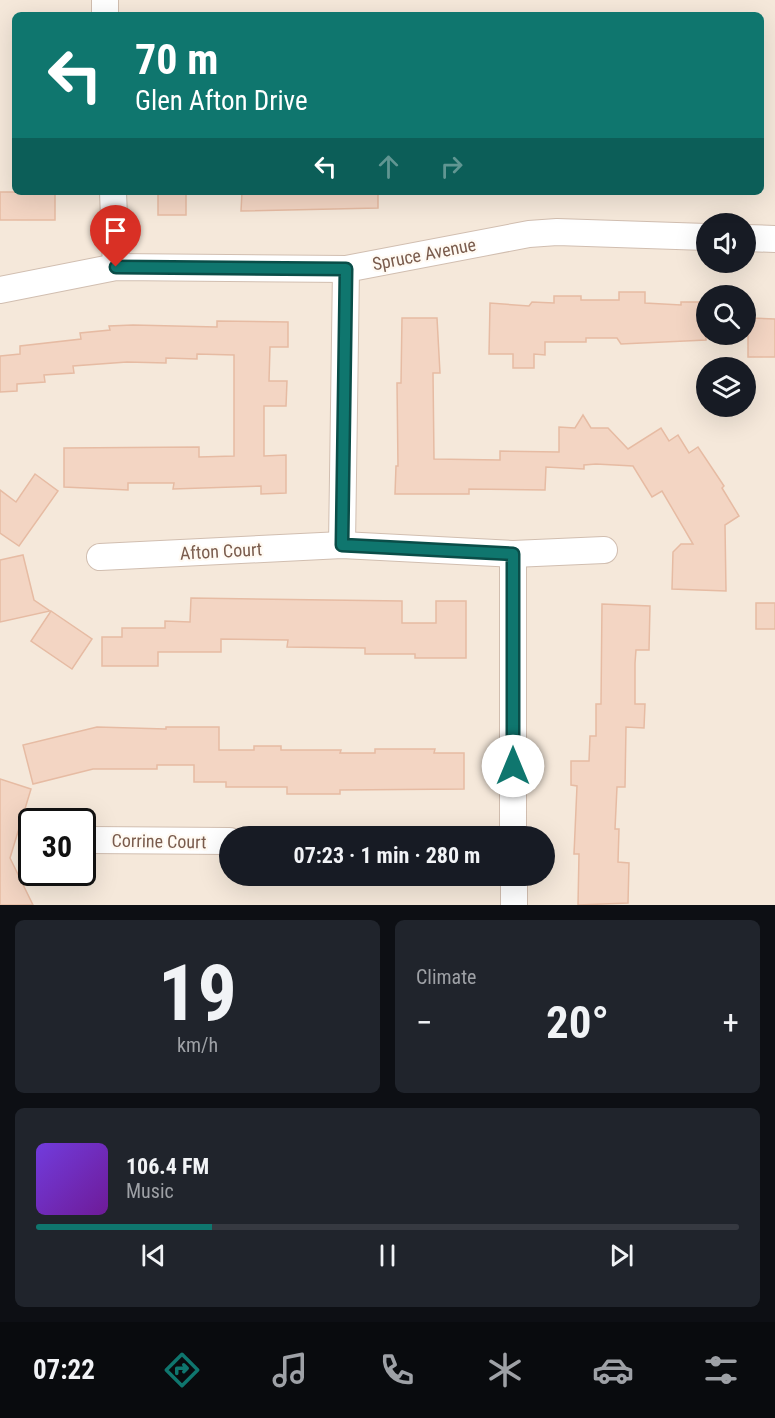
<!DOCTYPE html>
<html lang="en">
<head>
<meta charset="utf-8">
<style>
	body { margin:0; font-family:"Roboto Condensed",sans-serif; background:#20242c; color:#f1f3f6; height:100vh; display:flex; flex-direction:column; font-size:22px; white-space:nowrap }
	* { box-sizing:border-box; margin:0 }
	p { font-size:20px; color:#9ea1a6 }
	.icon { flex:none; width:33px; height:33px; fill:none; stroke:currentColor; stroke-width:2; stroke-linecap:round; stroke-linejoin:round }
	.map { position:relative; height:905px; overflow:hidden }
	.panel { display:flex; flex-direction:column; gap:15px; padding:15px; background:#0d0f14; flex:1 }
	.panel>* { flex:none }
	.banner { position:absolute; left:12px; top:12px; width:752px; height:183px; border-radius:9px; box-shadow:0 6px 24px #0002; background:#0f766e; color:#fff; overflow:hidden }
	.buttons { position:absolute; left:696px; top:213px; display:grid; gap:12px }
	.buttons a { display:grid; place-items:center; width:60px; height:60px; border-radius:50%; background:#171b24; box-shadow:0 6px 24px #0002; font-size:30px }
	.speed { position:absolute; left:18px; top:808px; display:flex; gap:12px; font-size:30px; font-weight:700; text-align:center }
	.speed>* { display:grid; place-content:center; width:78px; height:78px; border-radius:50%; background:#171b24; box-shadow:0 6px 24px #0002; line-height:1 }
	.speed .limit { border:3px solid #111; border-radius:9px; background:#fff; color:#111 }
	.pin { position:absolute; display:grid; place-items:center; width:51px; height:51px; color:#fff; margin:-62px -26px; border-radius:50% 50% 50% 0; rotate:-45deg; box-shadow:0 0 6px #0007 }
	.pin .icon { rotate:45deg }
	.me { position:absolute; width:66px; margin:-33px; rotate:0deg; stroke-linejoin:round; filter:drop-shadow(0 0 4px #0008) }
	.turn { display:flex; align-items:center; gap:21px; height:126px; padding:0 24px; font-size:27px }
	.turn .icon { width:78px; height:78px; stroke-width:2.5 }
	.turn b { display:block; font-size:42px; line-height:51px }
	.lanes { display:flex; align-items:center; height:57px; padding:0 24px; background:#0003; justify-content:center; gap:30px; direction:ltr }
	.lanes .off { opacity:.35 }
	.big { font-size:45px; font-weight:700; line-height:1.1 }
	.panel .widget { flex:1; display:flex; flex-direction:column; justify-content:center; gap:9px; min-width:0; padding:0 21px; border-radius:9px; background:#20242c }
	.panel .dial { align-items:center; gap:0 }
	.dial b { font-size:78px; line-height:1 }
	.song { display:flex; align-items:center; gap:18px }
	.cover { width:72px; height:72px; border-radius:9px; background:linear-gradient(135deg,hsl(260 70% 55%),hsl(280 70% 35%)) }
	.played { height:6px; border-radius:3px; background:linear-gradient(90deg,#0f766e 25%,#363941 25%) }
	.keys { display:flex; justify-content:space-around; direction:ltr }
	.heat { display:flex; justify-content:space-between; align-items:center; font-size:33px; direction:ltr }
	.panel .tiles { flex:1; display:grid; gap:15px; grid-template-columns:1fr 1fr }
	.widget:last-child { grid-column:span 2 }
	.trip { position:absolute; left:219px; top:826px; width:336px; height:60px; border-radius:30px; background:#171b24; box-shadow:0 6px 24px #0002; font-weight:700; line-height:60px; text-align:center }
	.tab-bar { display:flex; height:96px; justify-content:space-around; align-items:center; background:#090b0e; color:#9ea1a6 }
	.tab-bar .icon { width:42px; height:42px }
	.tab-bar .on { color:#0f766e }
	.tab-bar b { font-size:27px; color:#f1f3f6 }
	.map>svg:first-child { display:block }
	.residential { fill:#f5e8da; fill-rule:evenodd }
	.building { fill:#f3d5c3; stroke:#e6bba3; stroke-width:1.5 }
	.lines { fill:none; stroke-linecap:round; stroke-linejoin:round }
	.minor-casing { stroke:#d1beb0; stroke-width:28 }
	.minor { stroke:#fff; stroke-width:26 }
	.route-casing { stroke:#0a4d48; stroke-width:15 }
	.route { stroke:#0f766e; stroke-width:10 }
	.labels { text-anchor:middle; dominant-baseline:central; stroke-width:4.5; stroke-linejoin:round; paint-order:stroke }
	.street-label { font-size:18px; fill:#7a5c4d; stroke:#fffaf3 }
</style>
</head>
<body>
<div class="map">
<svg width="775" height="905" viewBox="0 0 775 905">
	<rect width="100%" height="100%" fill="#fdf6ec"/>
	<path class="residential" d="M 0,0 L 775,0 L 775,905 L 0,905 ZM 15,15 L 760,15 L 760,192 L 15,192 ZM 706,224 L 746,224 L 746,262 L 706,262 ZM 706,296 L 746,296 L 746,334 L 706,334 ZM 706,368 L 746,368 L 746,406 L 706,406 ZM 32,822 L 82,822 L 82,873 L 32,873 ZM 230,837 L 544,837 L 544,876 L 230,876 Z"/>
	<g class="building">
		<rect x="0" y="192" width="55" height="28"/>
		<rect x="158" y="192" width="28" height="23"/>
		<path d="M 242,192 L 378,192 L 378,208 L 241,211 Z"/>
		<path d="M 619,292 L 645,292 L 645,303 L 681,305 L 681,302 L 706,302 L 706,340 L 621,344 L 617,338 L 586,338 L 586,342 L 545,342 L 545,355 L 534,354 L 534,368 L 513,368 L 513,354 L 489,354 L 490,303 L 529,306 L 532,302 L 554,303 L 554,296 L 581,296 L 581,300 L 619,300 Z"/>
		<path d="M 402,318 L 437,318 L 440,373 L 433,373 L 434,459 L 500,460 L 500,451 L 559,452 L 559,427 L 575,428 L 583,415 L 591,428 L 608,428 L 628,449 L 661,428 L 669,441 L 678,435 L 689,453 L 698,447 L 724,486 L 722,488 L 739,516 L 725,525 L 726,591 L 672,589 L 673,552 L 681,544 L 693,544 L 662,491 L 652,497 L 633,466 L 596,464 L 584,465 L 584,469 L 546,467 L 545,490 L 469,489 L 469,494 L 395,494 L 396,466 L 398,466 L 397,383 L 401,383 Z"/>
		<path d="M 748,318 L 775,319 L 775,357 L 748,357 Z"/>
		<path d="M 217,321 L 288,322 L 288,347 L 270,347 L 269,381 L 287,381 L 286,406 L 264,406 L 264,456 L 286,455 L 286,493 L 261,494 L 261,486 L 173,489 L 174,483 L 128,483 L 128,490 L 64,487 L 64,448 L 199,447 L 199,457 L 234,456 L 234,355 L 197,354 L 197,359 L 166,358 L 166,363 L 127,362 L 73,366 L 74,373 L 44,375 L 45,382 L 17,384 L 17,391 L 0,392 L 0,356 L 20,354 L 20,346 L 81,339 L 80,333 L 110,330 L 109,326 L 133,325 L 217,327 Z"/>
		<path d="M 35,474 L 58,491 L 19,546 L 0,533 L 0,490 L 16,502 Z"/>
		<path d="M 23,555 L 34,600 L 50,611 L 0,622 L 0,560 Z"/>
		<path d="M 191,598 L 402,601 L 402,623 L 436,623 L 436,601 L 466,601 L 466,658 L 415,658 L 415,654 L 365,654 L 365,648 L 287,647 L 288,640 L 221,639 L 221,652 L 158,652 L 158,666 L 102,666 L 102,637 L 122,637 L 122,628 L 165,628 L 165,621 L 190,622 Z"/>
		<rect x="756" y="603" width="19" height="26"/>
		<path d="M 602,604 L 650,606 L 649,650 L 636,650 L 635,663 L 635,704 L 645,704 L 644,728 L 626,727 L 625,787 L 617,787 L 615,829 L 619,829 L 618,862 L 629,863 L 628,903 L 578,905 L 579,854 L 574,854 L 577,786 L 571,785 L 571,761 L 589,761 L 590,736 L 596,736 L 596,704 L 601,704 Z"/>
		<path d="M 51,611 L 92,639 L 72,669 L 31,641 Z"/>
		<path d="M 97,727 L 166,729 L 166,727 L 219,727 L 219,750 L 254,750 L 254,746 L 281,746 L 281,750 L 341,750 L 340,753 L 375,753 L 375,749 L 435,749 L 434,753 L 464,753 L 464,789 L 340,790 L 340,794 L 287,794 L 287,787 L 226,787 L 226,782 L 194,782 L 194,765 L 157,765 L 157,769 L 93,769 L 33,784 L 23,745 Z"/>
		<path d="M 0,779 L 31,789 L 10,858 L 33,905 L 0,905 Z"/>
	</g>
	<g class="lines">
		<g class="minor-casing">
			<g id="minor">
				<path d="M 105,0 L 105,15"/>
				<path d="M 113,192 L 116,267"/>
				<path d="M 746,238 L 775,239"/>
				<path d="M 0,290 L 116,267 L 346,269 L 529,234 L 557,232 L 706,237"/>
				<path d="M 342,545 L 346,269"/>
				<path d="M 513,554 L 513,837"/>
				<path d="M 100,557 L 342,545 L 513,554 L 604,550"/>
				<path d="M 89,840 L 230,841"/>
				<path d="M 514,876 L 514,905"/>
			</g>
		</g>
		<use href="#minor" class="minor"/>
	</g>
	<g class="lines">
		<g class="route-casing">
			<path id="route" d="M 116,267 L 346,269 L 342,545 L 513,554 L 513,766"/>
		</g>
		<use href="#route" class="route"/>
	</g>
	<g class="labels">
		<g class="street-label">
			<text transform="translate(424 254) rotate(-11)">Spruce Avenue</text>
			<text transform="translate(221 551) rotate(-3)">Afton Court</text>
			<text transform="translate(159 841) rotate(1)">Corrine Court</text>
		</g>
	</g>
</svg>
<div class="buttons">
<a><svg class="icon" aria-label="sound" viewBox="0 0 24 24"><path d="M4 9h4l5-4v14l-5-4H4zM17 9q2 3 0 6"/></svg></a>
<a><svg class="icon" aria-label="search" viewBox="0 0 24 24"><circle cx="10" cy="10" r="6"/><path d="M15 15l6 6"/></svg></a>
<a><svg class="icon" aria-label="layers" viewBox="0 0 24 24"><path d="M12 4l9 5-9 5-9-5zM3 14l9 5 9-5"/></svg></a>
</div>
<div class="speed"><div class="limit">30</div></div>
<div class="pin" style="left:116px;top:267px;background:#d93025"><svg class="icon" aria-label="arrive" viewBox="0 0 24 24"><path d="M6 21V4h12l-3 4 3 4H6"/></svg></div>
<svg class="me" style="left:513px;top:766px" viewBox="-20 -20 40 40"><circle r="19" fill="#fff"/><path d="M0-13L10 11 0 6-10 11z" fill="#0f766e"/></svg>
<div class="trip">07:23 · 1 min · 280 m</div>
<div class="banner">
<div class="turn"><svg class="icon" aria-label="left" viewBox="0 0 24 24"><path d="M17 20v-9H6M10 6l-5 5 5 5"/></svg><div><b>70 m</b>Glen Afton Drive</div></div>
<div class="lanes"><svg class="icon" aria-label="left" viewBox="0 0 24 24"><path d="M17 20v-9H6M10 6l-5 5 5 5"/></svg><svg class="icon off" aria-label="ahead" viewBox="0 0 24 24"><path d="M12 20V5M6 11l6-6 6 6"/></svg><svg class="icon off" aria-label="right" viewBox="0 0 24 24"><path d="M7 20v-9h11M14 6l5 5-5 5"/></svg></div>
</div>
</div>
<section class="panel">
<div class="tiles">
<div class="widget dial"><b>19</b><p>km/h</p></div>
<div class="widget"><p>Climate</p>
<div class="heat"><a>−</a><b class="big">20°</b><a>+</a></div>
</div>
<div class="widget">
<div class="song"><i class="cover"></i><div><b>106.4 FM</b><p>Music</p></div></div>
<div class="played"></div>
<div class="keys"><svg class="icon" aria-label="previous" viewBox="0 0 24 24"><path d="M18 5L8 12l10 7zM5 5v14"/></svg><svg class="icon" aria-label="pause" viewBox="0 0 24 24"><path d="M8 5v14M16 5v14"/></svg><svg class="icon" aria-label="next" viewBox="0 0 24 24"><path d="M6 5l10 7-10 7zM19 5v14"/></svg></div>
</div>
</div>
</section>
<nav class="tab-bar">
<b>07:22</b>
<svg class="icon on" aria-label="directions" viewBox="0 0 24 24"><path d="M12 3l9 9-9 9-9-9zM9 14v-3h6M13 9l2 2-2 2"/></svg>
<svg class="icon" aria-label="music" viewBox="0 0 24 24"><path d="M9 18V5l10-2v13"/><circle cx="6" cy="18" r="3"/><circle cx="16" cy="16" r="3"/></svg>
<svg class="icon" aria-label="phone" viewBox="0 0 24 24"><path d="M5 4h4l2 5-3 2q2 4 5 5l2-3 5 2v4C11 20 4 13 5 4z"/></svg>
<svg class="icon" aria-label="climate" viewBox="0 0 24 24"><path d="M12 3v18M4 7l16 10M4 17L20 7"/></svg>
<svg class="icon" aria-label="car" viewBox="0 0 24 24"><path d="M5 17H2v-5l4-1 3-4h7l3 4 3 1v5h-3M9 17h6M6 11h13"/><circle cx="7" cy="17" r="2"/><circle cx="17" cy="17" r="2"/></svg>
<svg class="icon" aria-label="filters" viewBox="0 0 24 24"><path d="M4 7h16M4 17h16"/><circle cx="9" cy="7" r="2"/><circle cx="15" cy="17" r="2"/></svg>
</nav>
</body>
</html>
